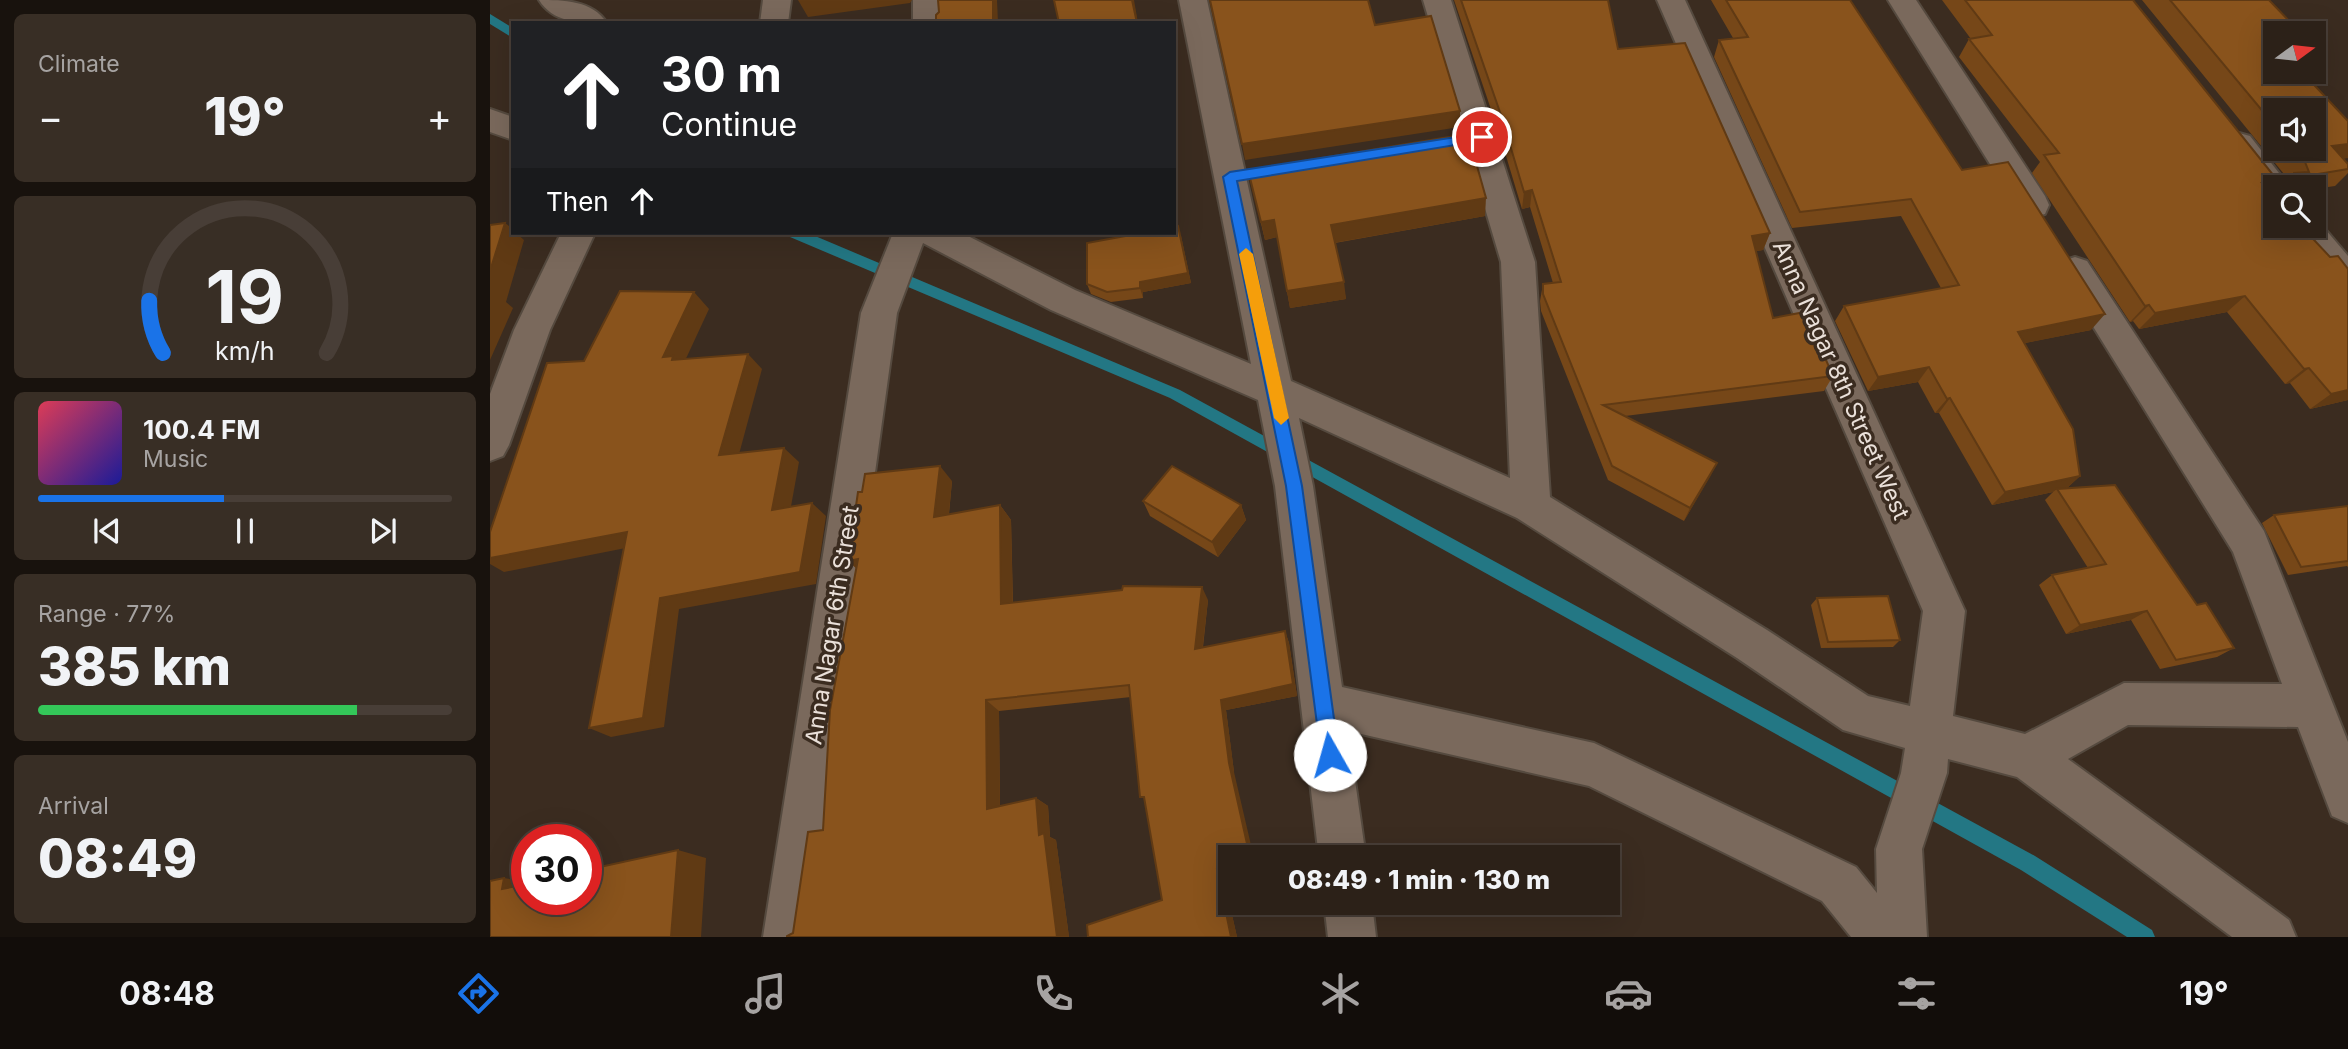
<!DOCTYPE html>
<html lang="en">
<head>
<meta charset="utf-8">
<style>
	body { margin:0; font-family:Inter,sans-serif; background:#382e25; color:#f1f3f6; height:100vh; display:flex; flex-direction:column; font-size:26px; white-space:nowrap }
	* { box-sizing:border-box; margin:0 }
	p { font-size:23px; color:#a6a3a2 }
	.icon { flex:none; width:38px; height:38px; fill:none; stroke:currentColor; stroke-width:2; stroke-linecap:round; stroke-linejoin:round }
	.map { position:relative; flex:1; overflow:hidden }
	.drawer { display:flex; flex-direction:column; gap:14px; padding:14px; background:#18120d; width:490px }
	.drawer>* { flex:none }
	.banner { position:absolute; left:21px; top:21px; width:665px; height:214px; border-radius:0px; box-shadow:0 7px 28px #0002,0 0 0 2px #483e37; background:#202124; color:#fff; overflow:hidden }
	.needle { width:46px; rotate:75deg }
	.buttons { position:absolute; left:1773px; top:21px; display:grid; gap:14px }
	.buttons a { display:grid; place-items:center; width:63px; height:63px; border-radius:0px; background:#2c2118; box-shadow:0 7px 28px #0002,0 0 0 2px #483e37; font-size:35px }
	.speed { position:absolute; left:21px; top:824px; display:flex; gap:14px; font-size:35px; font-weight:700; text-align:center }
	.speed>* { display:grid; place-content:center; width:91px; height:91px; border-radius:50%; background:#2c2118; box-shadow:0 7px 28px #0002,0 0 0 2px #483e37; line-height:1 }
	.speed .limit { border:10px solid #d22; background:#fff; color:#111 }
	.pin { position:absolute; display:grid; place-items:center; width:60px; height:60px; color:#fff; margin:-30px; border:4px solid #fff; border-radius:50%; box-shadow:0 2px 7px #0007 }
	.me { position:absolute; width:77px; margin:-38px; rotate:353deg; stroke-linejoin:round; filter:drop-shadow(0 0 5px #0008) }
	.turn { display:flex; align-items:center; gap:24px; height:147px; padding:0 35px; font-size:32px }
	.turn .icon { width:91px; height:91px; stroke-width:2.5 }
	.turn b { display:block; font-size:49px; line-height:60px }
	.then { display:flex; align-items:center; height:66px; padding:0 35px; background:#0003; gap:14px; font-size:26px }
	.big { font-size:52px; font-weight:800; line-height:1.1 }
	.drawer .card { flex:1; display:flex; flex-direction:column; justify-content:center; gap:10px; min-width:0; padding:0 24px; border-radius:10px; background:#382e25 }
	.drawer .dial { align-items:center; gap:0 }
	.dial svg { height:182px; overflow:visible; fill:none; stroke:#483e37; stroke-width:7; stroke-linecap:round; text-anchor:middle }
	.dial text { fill:#f1f3f6; stroke:none }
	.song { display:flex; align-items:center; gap:21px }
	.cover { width:84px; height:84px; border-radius:10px; background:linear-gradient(135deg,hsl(350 70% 55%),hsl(240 70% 35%)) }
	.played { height:7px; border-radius:4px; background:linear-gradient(90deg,#1a73e8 45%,#483e37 45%) }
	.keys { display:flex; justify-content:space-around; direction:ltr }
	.heat { display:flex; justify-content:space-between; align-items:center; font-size:38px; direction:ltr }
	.charge { height:10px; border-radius:5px; background:linear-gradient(90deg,#34c759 77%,#483e37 0) }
	.trip { position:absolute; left:728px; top:845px; width:402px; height:70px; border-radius:0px; background:#2c2118; box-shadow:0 7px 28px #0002,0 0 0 2px #483e37; font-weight:800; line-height:70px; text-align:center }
	.tab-bar { display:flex; height:112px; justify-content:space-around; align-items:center; background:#120d0a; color:#a6a3a2 }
	.tab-bar .icon { width:49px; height:49px }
	.tab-bar .active { color:#1a73e8 }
	.tab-bar b { font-size:32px; color:#f1f3f6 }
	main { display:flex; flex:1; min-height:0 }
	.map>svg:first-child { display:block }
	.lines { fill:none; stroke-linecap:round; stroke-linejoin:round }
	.stream { fill:#237784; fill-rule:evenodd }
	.minor-casing { stroke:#554a3f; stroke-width:4 }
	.minor { fill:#7a695c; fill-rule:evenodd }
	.wall { fill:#764718; fill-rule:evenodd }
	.shaded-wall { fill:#603a14 }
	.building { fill:#89531c; stroke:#603a14; stroke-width:2 }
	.route { fill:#1a73e8; stroke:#114b97; stroke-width:2 }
	.slow { fill:#f59e0b }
	.labels { text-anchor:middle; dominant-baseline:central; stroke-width:7; stroke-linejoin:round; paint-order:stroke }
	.street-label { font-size:23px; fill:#eae0d9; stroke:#3b2c20 }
</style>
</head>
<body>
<main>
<section class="drawer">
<div class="card"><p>Climate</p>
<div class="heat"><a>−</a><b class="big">19°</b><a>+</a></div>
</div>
<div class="card dial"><svg viewBox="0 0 100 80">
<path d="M14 69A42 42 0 1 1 86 69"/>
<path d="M14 69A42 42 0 0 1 8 46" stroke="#1a73e8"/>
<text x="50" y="56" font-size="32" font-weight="700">19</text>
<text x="50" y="72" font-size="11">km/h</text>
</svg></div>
<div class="card">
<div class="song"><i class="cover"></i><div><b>100.4 FM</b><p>Music</p></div></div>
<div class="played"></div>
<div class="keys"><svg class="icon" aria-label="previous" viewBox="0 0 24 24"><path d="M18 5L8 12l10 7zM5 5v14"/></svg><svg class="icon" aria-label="pause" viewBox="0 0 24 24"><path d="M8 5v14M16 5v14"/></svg><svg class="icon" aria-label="next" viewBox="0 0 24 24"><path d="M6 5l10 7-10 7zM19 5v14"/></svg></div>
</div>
<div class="card"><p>Range · 77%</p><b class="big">385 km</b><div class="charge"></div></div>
<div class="card"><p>Arrival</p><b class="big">08:49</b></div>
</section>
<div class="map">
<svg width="1858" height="937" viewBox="0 0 1858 937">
	<rect width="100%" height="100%" fill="#3b2c20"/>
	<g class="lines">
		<g class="stream">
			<path d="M 0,14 L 23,28 L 23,38 L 0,24 Z"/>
			<path d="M 298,233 L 318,233 L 690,390 L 1545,856 L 1662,930 L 1665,937 L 1637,937 L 1531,870 L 680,398 L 300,237 Z"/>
		</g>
		<g class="minor-casing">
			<g id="minor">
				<path d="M 49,0 C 73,0 102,0 117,23 C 92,23 64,24 49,0 Z"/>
				<path d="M 273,0 L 301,0 L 298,23 L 270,23 Z"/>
				<rect x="423" y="0" width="28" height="23"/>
				<path d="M 689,0 L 717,0 L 801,381 L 1020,478 L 1011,262 L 933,0 L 961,0 L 1045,262 L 1060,497 L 1277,630 L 1378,696 L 1420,706 L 1433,611 L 1167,0 L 1195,0 L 1475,611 L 1463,716 L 1535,734 L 1634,683 L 1792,684 L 1743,552 L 1568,270 L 1573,261 L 1585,257 L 1597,261 L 1774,531 L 1858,742 L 1858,823 L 1842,816 L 1808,727 L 1638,725 L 1578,759 L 1799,920 L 1806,937 L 1742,937 L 1527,777 L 1458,759 L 1457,773 L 1432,849 L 1437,937 L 1361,937 L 1332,901 L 1099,786 L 858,731 L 876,858 L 829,858 L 785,486 L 768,400 L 561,310 L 433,243 L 407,313 L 321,937 L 273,937 L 371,313 L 403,233 L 472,233 L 585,290 L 761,364 ZM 809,418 L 1027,518 L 1247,658 L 1353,730 L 1415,748 L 1411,773 L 1386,849 L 1387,893 L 1366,867 L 1104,743 L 852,687 L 823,486 Z"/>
				<path d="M 1398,0 L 1426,0 L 1555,196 L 1559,205 L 1555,214 L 1543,217 L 1531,214 Z"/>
				<path d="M 0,109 L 23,117 L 23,140 L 0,132 Z"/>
				<path d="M 1749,133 L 1760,136 L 1800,187 L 1785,187 L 1785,201 L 1774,197 L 1733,144 L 1738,136 Z"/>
				<path d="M 1824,216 L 1858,256 L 1858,293 L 1846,289 L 1798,226 L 1824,226 Z"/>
				<path d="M 71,233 L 105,233 L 60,330 L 19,445 L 13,456 L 0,461 L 0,394 L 24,330 Z"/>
				<path d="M 834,903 L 882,903 L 886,937 L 838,937 Z"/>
			</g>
		</g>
		<use href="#minor" class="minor"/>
	</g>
	<g class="wall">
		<path d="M 964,0 L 1118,0 L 1128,49 L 1280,233 L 1273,250 L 1266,251 L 1283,318 L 1343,376 L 1334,391 L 1135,416 L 1227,463 L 1194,521 L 1118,480 L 1051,311 L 1050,301 L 1053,284 L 1063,283 L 1040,207 L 1032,209 L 1010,136 Z"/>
		<path d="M 1221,0 L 1360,0 L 1472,170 L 1601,330 L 1535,343 L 1590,476 L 1577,488 L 1707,605 L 1744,648 L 1727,657 L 1670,669 L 1641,620 L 1576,634 L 1549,585 L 1562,575 L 1598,568 L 1555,500 L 1563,492 L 1502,505 L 1449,413 L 1445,413 L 1428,382 L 1378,391 L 1345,321 L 1354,306 L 1451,288 L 1411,216 L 1302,228 L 1224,57 L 1229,40 L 1243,38 Z"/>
		<path d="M 1452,0 L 1643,0 L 1788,181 L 1778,190 L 1840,257 L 1858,269 L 1858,400 L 1820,409 L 1800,383 L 1795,384 L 1737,312 L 1649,329 L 1643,321 L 1640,322 L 1542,173 L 1550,162 L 1469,57 L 1479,39 L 1481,39 Z"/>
		<path d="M 1652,0 L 1779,0 L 1806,28 L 1801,33 L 1785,33 L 1785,72 L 1858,164 L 1858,173 L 1845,186 L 1824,189 L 1824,187 L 1790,187 L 1798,179 ZM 1785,110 L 1824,149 L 1785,149 Z"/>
		<path d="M 758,170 L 995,216 L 845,243 L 856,299 L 800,308 L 787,237 L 775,240 Z"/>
		<path d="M 691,236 L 701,283 L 653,292 L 653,298 L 621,302 L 601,294 L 597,284 Z"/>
		<path d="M 462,481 L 459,514 L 510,505 L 521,520 L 523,603 L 718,600 L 713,647 L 795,631 L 799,643 L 807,696 L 736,710 L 744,772 L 733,875 L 747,937 L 598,937 L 672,900 L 641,697 L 509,711 L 510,806 L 546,798 L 558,806 L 560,837 L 566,840 L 579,937 L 297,937 L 303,933 L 333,830 L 366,568 L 358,561 Z"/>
		<path d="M 653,501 L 751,505 L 756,520 L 728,557 L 660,516 Z"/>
		<path d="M 1858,506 L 1858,567 L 1857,566 L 1798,575 L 1772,523 L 1784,515 Z"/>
		<path d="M 1327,598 L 1410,640 L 1403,647 L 1331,648 L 1321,605 Z"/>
	</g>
	<g class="shaded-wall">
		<path d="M 308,0 L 422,0 L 420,3 L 318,17 Z"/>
		<path d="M 503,0 L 507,0 L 508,23 L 503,23 Z"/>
		<path d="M 642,0 L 644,0 L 648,23 L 647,23 Z"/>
		<path d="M 970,111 L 970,127 L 755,160 L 752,144 Z"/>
		<path d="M 1858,144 L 1858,158 L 1825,164 L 1842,146 Z"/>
		<path d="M 1042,190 L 1040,207 L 1032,209 L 1034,192 Z"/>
		<path d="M 996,198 L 995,216 L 843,243 L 841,225 Z"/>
		<path d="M 784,220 L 787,237 L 775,240 L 771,222 Z"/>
		<path d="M 15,223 L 23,229 L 23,233 L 26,233 L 34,240 L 16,302 L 23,308 L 0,360 L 0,271 Z"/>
		<path d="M 688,226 L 701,283 L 653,292 L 653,298 L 650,288 L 650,282 Z"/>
		<path d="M 1280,233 L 1273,250 L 1255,253 L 1262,236 Z"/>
		<path d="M 854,282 L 856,299 L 800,308 L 797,291 Z"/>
		<path d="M 204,292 L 219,309 L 193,365 L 173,357 Z"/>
		<path d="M 1755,296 L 1737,312 L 1649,329 L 1665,313 Z"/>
		<path d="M 1659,305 L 1643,321 L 1640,322 L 1655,306 Z"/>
		<path d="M 1615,314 L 1601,330 L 1515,347 L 1528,332 Z"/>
		<path d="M 258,354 L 272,369 L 245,469 L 229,455 Z"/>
		<path d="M 1439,367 L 1428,382 L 1378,391 L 1388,377 Z"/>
		<path d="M 1819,368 L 1800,383 L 1795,384 L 1814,369 Z"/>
		<path d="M 1858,390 L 1858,400 L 1820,409 L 1841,394 Z"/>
		<path d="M 1460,398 L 1449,413 L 1445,413 L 1457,399 Z"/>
		<path d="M 294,448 L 309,462 L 298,523 L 282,510 Z"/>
		<path d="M 1227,463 L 1220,477 L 1194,521 L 1200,508 Z"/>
		<path d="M 450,466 L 462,481 L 457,532 L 444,517 Z"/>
		<path d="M 1590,476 L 1575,490 L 1567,489 L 1563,492 L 1502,505 L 1515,492 Z"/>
		<path d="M 322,503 L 336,516 L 326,584 L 189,609 L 174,727 L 121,737 L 99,728 L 170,598 Z"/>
		<path d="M 510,505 L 521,520 L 523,617 L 511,604 Z"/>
		<path d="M 751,505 L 756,520 L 728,557 L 722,542 Z"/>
		<path d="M 137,532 L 156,544 L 14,572 L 0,564 L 0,558 Z"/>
		<path d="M 368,559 L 374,575 L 358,561 Z"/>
		<path d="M 712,587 L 718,600 L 711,661 L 705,649 Z"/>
		<path d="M 1657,611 L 1641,620 L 1576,634 L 1590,625 Z"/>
		<path d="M 795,631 L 799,643 L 807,696 L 736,710 L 744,772 L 764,858 L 759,858 L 739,763 L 731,700 Z"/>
		<path d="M 496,700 L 509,711 L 510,817 L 497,809 Z"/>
		<path d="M 546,798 L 558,806 L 560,837 L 566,840 L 579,937 L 567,937 L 549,835 Z"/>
		<path d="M 188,850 L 216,858 L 211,937 L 181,937 Z"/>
		<path d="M 740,864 L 740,873 L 733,875 L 747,937 L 741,937 L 727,869 Z"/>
		<path d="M 14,878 L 37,882 L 37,894 L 12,889 Z"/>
	</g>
	<g class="building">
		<path d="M 448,0 L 503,0 L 503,23 L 446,23 L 446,15 L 449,12 Z"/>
		<path d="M 564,0 L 642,0 L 647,23 L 569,23 Z"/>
		<path d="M 720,0 L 878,0 L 885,25 L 941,16 L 970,111 L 752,144 Z"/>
		<path d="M 971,0 L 1118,0 L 1128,49 L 1195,43 L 1280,233 L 1262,236 L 1283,318 L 1315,312 L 1343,376 L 1113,405 L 1227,463 L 1200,508 L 1122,466 L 1053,294 L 1053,284 L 1071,282 L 1042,190 L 1034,192 L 1012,118 Z"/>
		<path d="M 1236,0 L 1360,0 L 1472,170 L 1518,162 L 1615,314 L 1528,332 L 1583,429 L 1590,476 L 1515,492 L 1460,398 L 1457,399 L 1439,367 L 1388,377 L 1354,306 L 1469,285 L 1421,199 L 1310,212 L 1229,40 L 1258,37 Z"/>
		<path d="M 1475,0 L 1643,0 L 1788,181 L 1772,183 L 1785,197 L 1785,226 L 1811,226 L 1840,257 L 1848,256 L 1858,269 L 1858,390 L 1841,394 L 1819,368 L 1814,369 L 1755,296 L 1665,313 L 1659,305 L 1655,306 L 1554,155 L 1569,153 L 1479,39 L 1502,35 Z"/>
		<path d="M 1680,0 L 1779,0 L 1806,28 L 1774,31 L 1785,42 L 1785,72 L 1812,72 L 1858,121 L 1858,144 L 1842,146 L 1858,164 L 1858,169 L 1804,178 L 1804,173 L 1819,172 L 1815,162 L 1804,149 L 1824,149 L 1824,110 L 1785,110 L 1785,126 Z"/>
		<path d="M 978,134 L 996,198 L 841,225 L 854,282 L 797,291 L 784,220 L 771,222 L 758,170 Z"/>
		<path d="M 15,223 L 0,271 L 0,225 Z"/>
		<path d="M 688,226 L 698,273 L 650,282 L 650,288 L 617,292 L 597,284 L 597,243 L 652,233 L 684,233 L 684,227 Z"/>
		<path d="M 130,291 L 204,292 L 173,357 L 183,356 L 182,360 L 258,354 L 229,455 L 294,448 L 282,510 L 322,503 L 310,572 L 170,598 L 153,718 L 99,728 L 137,532 L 0,558 L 0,532 L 57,363 L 94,361 Z"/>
		<path d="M 450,466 L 444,517 L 510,505 L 511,604 L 632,590 L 633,586 L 712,587 L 705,649 L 795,631 L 803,684 L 731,700 L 739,763 L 760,857 L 740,858 L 740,864 L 727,869 L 741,937 L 598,937 L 597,925 L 672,900 L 654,797 L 650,797 L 639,685 L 496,700 L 497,809 L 546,798 L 549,835 L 554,833 L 567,937 L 297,937 L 297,936 L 303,933 L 318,832 L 333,830 L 340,710 L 368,559 L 358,561 L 368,492 L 372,492 L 375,474 Z"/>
		<path d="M 682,466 L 751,505 L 722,542 L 653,501 Z"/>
		<path d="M 1625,485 L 1707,605 L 1716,603 L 1744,648 L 1686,660 L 1657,611 L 1590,625 L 1562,575 L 1616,564 L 1567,489 Z"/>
		<path d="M 1858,506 L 1858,561 L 1811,567 L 1784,515 Z"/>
		<path d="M 1398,596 L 1410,640 L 1338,642 L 1327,598 Z"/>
		<path d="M 188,850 L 181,937 L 0,937 L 0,881 L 14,878 L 12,889 L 37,884 L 37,900 L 96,900 L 96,870 Z"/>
	</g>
	<path class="route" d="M 992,133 L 996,134 L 996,140 L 747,181 L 812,486 L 849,755 L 847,761 L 840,764 L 834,761 L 831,755 L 796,486 L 733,177 L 740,172 Z"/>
	<path class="slow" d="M 756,248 L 763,254 L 799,418 L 791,425 L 784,418 L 749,254 Z"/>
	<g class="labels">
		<g class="street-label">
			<text transform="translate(1351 380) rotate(66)">Anna Nagar 8th Street West</text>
			<text transform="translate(342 625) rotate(-81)">Anna Nagar 6th Street</text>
		</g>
	</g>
</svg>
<div class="buttons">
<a><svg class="needle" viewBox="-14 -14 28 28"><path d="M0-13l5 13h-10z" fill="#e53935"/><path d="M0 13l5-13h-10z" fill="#a6a3a2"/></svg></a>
<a><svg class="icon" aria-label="sound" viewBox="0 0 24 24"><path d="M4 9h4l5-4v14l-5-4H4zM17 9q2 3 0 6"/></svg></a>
<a><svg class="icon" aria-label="search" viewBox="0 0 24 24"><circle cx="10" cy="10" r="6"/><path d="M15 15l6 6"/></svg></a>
</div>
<div class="speed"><div class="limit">30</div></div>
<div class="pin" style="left:992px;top:137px;background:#d93025"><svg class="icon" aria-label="arrive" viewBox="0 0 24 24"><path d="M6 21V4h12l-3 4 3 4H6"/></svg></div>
<svg class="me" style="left:840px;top:755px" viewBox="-20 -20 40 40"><circle r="19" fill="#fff"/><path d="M0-13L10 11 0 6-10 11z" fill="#1a73e8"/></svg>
<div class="trip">08:49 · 1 min · 130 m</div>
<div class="banner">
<div class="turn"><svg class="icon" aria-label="ahead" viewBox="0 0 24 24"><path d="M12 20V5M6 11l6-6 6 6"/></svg><div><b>30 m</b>Continue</div></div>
<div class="then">Then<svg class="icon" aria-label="ahead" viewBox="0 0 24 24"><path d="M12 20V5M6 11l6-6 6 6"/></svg></div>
</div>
</div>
</main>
<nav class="tab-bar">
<b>08:48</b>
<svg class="icon active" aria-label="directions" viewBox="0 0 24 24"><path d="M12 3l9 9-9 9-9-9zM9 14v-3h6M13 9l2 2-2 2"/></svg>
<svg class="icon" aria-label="music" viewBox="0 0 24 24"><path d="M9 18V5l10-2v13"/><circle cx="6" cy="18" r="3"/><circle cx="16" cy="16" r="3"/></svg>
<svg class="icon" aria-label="phone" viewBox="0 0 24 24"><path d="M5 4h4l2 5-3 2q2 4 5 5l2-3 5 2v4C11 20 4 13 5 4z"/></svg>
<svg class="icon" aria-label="climate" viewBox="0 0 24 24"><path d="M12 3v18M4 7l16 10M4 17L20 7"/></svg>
<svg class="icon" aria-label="car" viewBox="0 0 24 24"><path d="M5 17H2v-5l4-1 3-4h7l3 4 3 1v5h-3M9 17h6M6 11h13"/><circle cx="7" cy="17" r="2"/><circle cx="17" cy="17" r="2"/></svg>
<svg class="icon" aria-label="filters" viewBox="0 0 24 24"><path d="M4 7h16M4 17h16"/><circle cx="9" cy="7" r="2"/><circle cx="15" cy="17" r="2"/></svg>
<b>19°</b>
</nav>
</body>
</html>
